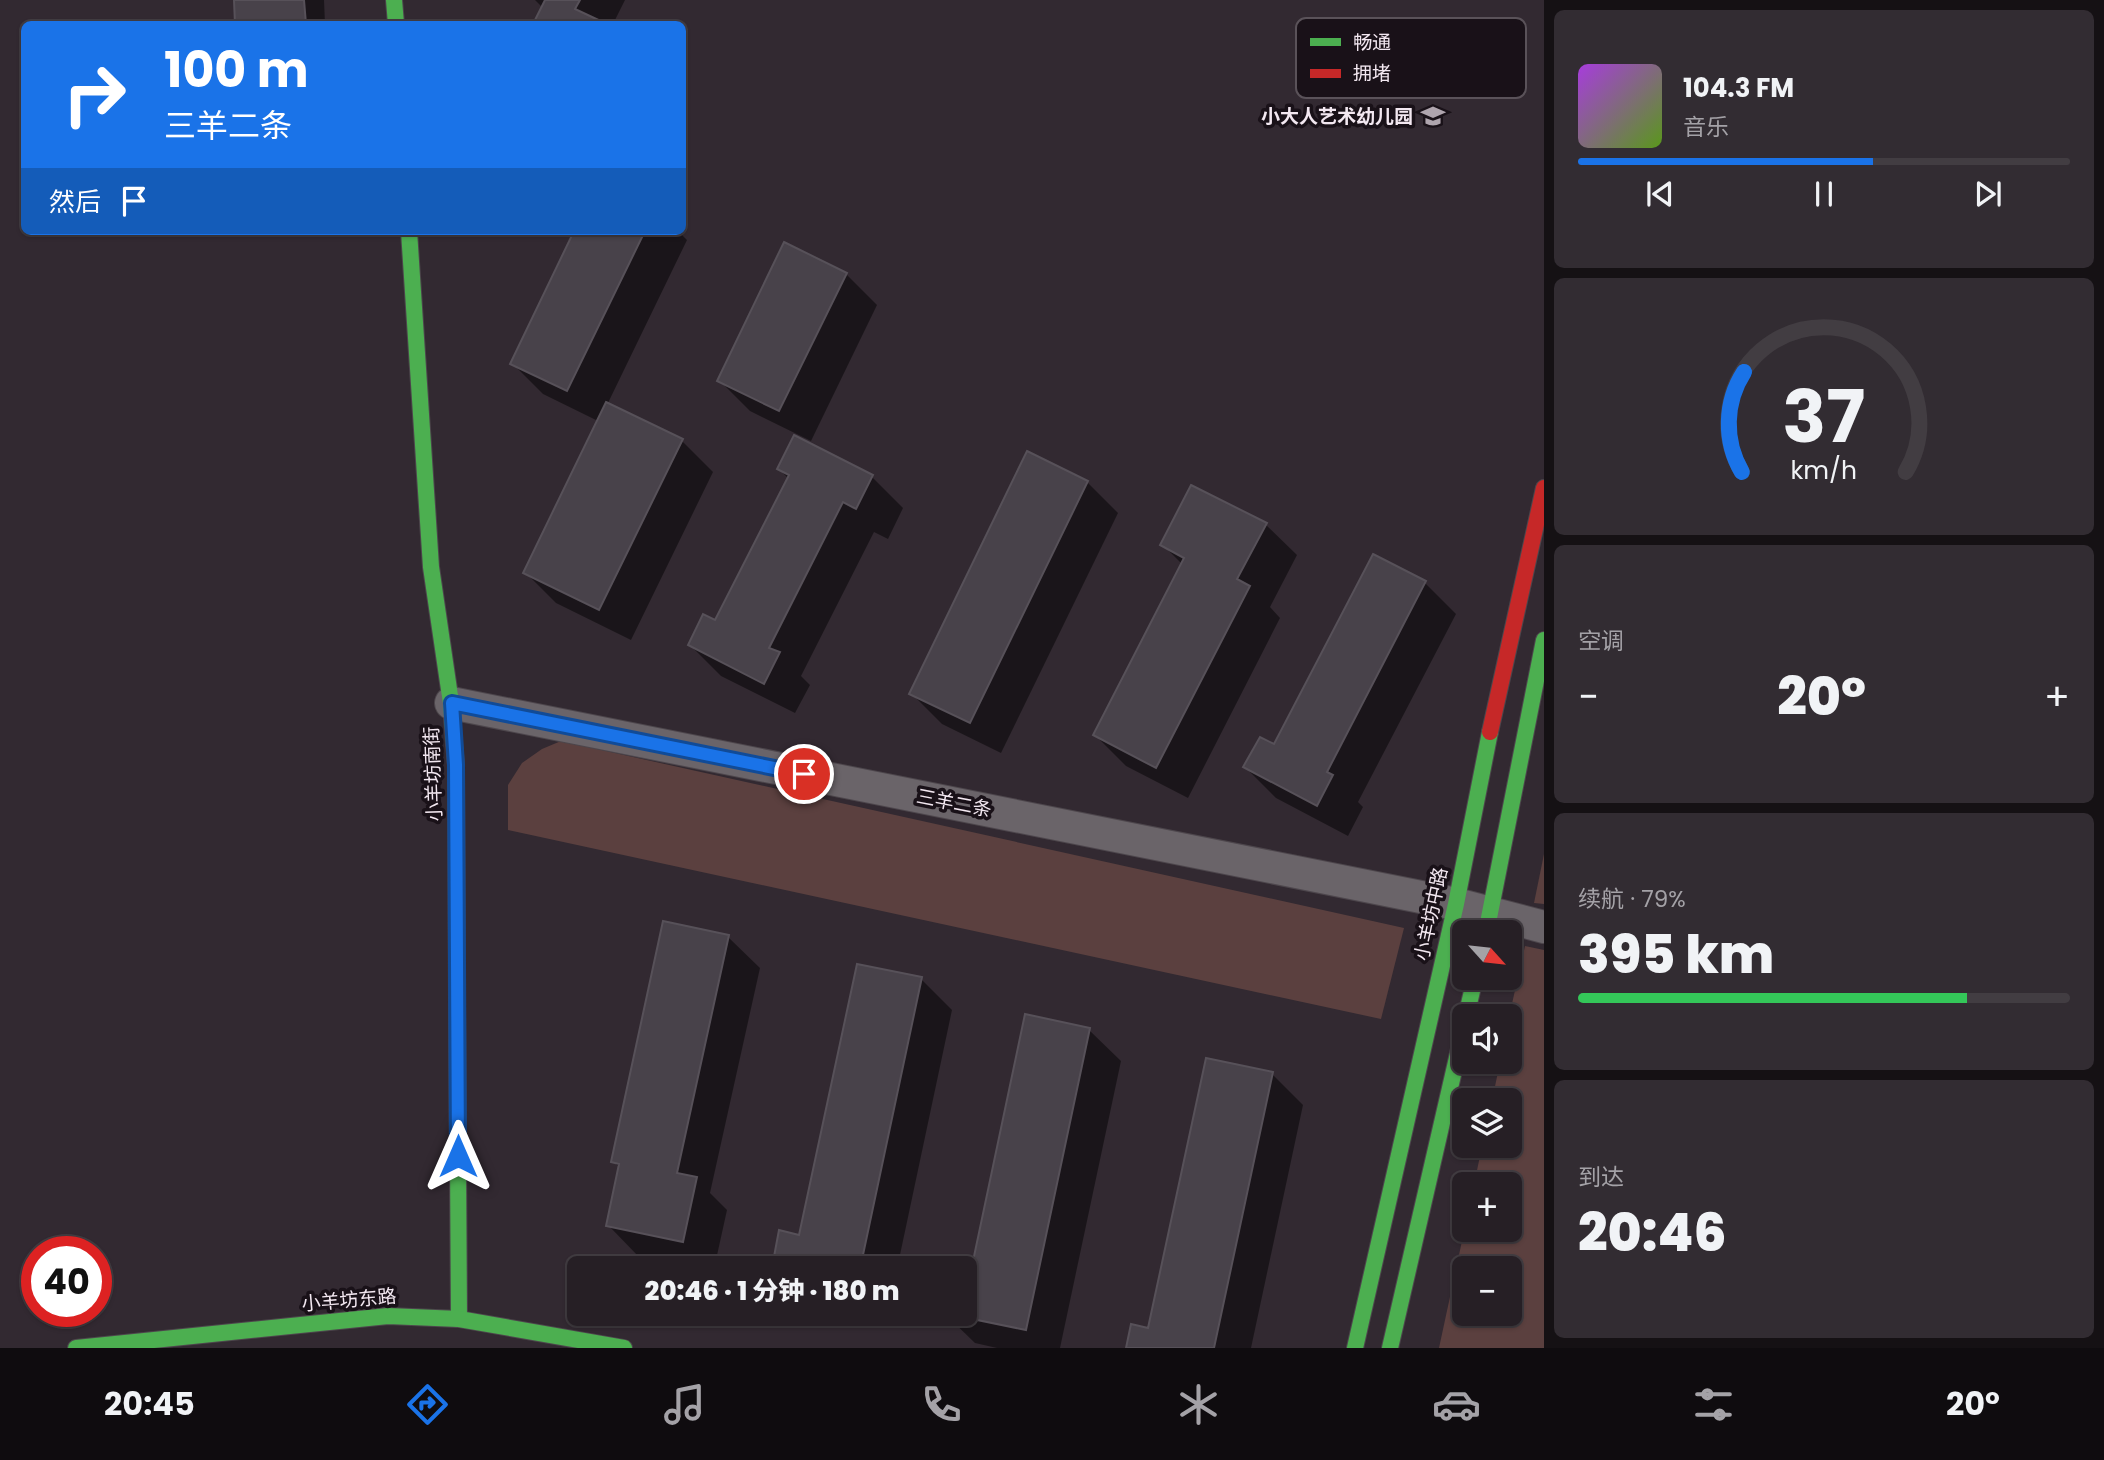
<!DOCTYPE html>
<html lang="zh">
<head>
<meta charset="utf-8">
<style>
	body { margin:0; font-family:Poppins,"Noto Sans SC",sans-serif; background:#322c32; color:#f1f3f6; height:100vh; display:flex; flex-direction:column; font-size:26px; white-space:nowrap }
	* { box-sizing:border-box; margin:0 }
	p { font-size:23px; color:#a4a2a7 }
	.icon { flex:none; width:38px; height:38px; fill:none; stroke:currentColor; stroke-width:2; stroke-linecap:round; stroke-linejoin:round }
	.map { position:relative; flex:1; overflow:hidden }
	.side { display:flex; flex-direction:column; gap:10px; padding:10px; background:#151114; width:560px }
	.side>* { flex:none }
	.guide { position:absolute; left:21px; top:21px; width:665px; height:214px; border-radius:10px; box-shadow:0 2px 5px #0004,0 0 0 2px #423d42; background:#1a73e8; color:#fff; overflow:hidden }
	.needle { width:46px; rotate:117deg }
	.fabs { position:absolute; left:1452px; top:920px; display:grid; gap:14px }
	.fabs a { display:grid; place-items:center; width:70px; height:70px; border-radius:10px; background:#261f25; box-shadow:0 2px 5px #0004,0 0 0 2px #423d42; font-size:35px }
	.speed { position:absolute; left:21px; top:1236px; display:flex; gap:14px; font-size:35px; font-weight:700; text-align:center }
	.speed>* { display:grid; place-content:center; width:91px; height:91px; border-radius:50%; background:#261f25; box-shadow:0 2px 5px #0004,0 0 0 2px #423d42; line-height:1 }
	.speed .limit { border:10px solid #d22; background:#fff; color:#111 }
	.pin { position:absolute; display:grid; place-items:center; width:60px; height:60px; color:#fff; margin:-30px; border:4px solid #fff; border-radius:50%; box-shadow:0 2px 7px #0007 }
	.me { position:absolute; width:77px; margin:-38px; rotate:0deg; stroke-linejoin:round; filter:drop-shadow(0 0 5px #0008) }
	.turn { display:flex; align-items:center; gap:24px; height:147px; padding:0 28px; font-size:32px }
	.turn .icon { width:91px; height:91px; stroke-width:2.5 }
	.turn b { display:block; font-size:49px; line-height:60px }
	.then { display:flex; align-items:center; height:66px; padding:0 28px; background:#0003; gap:14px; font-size:26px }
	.big { font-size:52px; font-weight:800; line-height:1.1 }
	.side .card { flex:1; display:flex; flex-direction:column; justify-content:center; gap:10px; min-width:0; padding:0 24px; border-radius:10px; background:#322c32 }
	.side .dial { align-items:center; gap:0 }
	.dial svg { height:182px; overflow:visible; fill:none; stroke:#423d42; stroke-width:7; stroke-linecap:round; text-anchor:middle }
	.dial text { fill:#f1f3f6; stroke:none }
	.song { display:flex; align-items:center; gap:21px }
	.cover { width:84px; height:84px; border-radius:10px; background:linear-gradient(135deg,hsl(280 70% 55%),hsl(90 70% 35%)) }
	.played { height:7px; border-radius:4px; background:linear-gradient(90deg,#1a73e8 60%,#423d42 60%) }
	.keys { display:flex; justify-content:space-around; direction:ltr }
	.heat { display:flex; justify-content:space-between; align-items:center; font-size:38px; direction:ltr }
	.charge { height:10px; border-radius:5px; background:linear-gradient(90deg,#34c759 79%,#423d42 0) }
	.trip { position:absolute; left:567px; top:1256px; width:410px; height:70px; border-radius:10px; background:#261f25; box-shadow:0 2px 5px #0004,0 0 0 2px #423d42; font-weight:800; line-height:70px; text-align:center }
	.menu { display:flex; height:112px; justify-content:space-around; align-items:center; background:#0f0c0f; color:#a4a2a7 }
	.menu .icon { width:49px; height:49px }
	.menu .selected { color:#1a73e8 }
	.menu b { font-size:32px; color:#f1f3f6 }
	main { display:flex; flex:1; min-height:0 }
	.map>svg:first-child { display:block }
	.green { fill:#5b403f; fill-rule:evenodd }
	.shadow { fill:#0007 }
	.building { fill:#48424a; stroke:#575159; stroke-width:2 }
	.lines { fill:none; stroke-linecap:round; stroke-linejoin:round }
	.street-casing { stroke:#4d464c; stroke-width:34 }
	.fast-casing { stroke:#4d464c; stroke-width:18 }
	.jam-casing { stroke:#4d464c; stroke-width:18 }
	.street { stroke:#6a6469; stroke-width:32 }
	.fast { stroke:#4caf50; stroke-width:16 }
	.jam { stroke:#c62828; stroke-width:16 }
	.route-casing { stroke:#114b97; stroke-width:18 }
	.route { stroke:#1a73e8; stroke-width:12 }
	.labels { text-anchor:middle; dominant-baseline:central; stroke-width:7; stroke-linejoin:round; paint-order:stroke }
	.poi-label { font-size:19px; font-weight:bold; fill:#f3e8f1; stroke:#191118; text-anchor:end }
	.street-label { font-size:19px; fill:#f3e8f1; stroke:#191118 }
	.key { fill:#191118; stroke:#5a5259; stroke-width:2 }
	.key-label { font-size:19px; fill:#f3e8f1 }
</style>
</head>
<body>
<main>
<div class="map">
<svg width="1544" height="1348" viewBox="0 0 1544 1348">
	<rect width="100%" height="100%" fill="#322931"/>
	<g class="green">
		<path d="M 561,741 L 1404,928 L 1381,1019 L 508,830 L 508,785 L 522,763 L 542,749 Z"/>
		<path d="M 1544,854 L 1544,904 L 1534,903 Z"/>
		<path d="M 1525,946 L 1544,950 L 1544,1348 L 1439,1348 L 1465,1227 L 1465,1230 L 1510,1230 L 1510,1185 L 1474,1185 L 1482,1146 L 1510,1146 L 1510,1101 L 1492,1101 L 1500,1062 L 1510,1062 L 1509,1017 ZM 1465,1269 L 1510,1269 L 1510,1314 L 1465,1314 Z"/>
	</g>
	<g class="shadow">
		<path d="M 236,0 L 324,0 L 325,24 L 237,24 Z"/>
		<path d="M 535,0 L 625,0 L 613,24 L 535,24 L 543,8 Z"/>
		<path d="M 576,231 L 678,231 L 687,240 L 607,405 L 682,441 L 713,472 L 631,640 L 556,603 L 525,572 L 598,421 L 543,394 L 512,363 Z"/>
		<path d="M 846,274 L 877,305 L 811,441 L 750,411 L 719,380 Z"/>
		<path d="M 795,437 L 872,477 L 903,508 L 888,539 L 874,532 L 801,676 L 810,685 L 795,713 L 721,676 L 690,645 L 716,623 L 789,479 L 779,469 Z"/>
		<path d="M 1087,482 L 1118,513 L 1001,753 L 942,724 L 911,693 Z"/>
		<path d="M 1265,524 L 1297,555 L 1270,607 L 1280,618 L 1188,798 L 1126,766 L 1095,735 L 1183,565 L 1163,545 Z"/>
		<path d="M 1374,556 L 1425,583 L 1456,614 L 1358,802 L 1363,807 L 1348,836 L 1276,798 L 1245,767 L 1275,746 Z"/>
		<path d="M 728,937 L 760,968 L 710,1193 L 727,1210 L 714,1269 L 696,1269 L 639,1257 L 608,1225 L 620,1168 L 613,1161 Z"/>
		<path d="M 921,979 L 952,1010 L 897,1269 L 783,1269 L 775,1261 L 801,1237 Z"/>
		<path d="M 1089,1030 L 1121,1061 L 1060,1348 L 997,1348 L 975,1343 L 945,1314 L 964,1314 L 969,1287 Z"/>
		<path d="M 1272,1074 L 1303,1105 L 1251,1348 L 1128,1348 L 1150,1330 Z"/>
	</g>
	<g class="building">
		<path d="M 234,0 L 304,0 L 306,24 L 235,24 Z"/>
		<path d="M 545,0 L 580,0 L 575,9 L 607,24 L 533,24 Z"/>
		<path d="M 574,231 L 645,231 L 567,391 L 510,364 Z"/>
		<path d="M 784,242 L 847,273 L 779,411 L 717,381 Z"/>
		<path d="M 606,402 L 683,439 L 599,610 L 523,573 Z"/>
		<path d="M 794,435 L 873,475 L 856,509 L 843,502 L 769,648 L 780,652 L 764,684 L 688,645 L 703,614 L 715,620 L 789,475 L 777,469 Z"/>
		<path d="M 1027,451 L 1088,481 L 970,723 L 909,694 Z"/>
		<path d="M 1191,485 L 1267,523 L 1237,579 L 1250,586 L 1156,768 L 1093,735 L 1184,558 L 1160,545 Z"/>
		<path d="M 1373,554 L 1426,581 L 1327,772 L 1333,775 L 1317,806 L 1243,767 L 1260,737 L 1274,744 Z"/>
		<path d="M 663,921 L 729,935 L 677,1173 L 697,1177 L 683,1242 L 606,1226 L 619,1164 L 611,1162 Z"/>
		<path d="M 857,964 L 922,977 L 860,1269 L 807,1269 L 773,1262 L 779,1230 L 799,1235 Z"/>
		<path d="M 1025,1014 L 1090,1028 L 1026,1330 L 948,1314 L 964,1314 L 964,1285 L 968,1285 Z"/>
		<path d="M 1206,1058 L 1273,1072 L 1214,1348 L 1126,1348 L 1131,1324 L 1148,1328 Z"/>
	</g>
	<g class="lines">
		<g class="street-casing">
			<path id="street" d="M 451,703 L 1456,904 L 1544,927"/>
		</g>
		<g class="fast-casing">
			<g id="fast">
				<path d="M 394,0 L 396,24"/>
				<path d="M 409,231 L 431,567 L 451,703 L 454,743"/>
				<path d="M 1486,933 L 1544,640"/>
				<path d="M 457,1004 L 459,1319"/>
				<path d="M 1466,1017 L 1475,978"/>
				<path d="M 76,1348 L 388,1316 L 459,1319 L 624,1348"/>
				<path d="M 1355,1348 L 1456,904 L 1490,732"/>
				<path d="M 1390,1348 L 1465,1023"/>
			</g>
		</g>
		<g class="jam-casing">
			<g id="jam">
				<path d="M 1490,732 L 1544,488"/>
				<path d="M 454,743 L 456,765 L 457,1004"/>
			</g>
		</g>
		<use href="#street" class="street"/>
		<use href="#fast" class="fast"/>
		<use href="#jam" class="jam"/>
	</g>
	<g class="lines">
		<g class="route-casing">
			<path id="route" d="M 458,1156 L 456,765 L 452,703 L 804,774"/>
		</g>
		<use href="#route" class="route"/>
	</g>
	<defs>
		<g id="school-bare" transform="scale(1.89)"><path d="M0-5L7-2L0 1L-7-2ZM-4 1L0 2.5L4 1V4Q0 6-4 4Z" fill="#afa5ae" stroke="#191118" stroke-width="2.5" paint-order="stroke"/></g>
	</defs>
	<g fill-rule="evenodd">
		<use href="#school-bare" x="1433" y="116"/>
	</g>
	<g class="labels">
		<g class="poi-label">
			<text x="1413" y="116">小大人艺术幼儿园</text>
		</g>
		<g class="street-label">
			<text transform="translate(433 774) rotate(-92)">小羊坊南街</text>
			<text transform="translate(954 803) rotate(11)">三羊二条</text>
			<text transform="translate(1431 914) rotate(-78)">小羊坊中路</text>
			<text transform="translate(349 1300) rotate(-5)">小羊坊东路</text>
		</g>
	</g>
	<rect x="1296" y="18" width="230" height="80" rx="10" class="key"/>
	<rect x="1310" y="38" width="31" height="8" fill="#4caf50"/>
	<rect x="1310" y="69" width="31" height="9" fill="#c62828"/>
	<g class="key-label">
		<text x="1353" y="49">畅通</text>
		<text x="1353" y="80">拥堵</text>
	</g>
</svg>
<div class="fabs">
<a><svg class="needle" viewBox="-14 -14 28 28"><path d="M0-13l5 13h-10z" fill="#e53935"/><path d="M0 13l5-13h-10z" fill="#a4a2a7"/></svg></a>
<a><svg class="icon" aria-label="sound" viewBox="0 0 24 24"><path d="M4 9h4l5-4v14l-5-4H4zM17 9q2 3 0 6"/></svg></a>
<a><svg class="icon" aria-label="layers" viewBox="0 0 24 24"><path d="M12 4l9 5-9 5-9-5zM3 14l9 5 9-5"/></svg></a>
<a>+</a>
<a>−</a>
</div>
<div class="speed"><div class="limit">40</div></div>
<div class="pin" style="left:804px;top:774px;background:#d93025"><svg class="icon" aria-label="arrive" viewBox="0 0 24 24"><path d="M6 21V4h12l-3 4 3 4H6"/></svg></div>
<svg class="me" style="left:458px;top:1156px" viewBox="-20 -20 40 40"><path d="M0-17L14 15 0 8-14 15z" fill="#1a73e8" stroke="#fff" stroke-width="4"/></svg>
<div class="trip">20:46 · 1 分钟 · 180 m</div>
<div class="guide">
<div class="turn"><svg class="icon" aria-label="right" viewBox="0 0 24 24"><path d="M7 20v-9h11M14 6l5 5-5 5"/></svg><div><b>100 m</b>三羊二条</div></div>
<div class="then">然后<svg class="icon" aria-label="arrive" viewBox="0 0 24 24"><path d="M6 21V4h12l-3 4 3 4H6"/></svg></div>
</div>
</div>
<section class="side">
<div class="card">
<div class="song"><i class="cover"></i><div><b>104.3 FM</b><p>音乐</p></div></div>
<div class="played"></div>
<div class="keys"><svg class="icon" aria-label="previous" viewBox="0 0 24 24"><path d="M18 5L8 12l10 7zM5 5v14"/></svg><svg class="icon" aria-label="pause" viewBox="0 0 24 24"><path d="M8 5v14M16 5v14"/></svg><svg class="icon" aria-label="next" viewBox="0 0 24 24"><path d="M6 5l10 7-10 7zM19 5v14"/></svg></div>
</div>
<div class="card dial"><svg viewBox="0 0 100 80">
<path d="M14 69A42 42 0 1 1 86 69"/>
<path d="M14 69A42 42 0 0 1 15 25" stroke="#1a73e8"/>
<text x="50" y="56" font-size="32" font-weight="700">37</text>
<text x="50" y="72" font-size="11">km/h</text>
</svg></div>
<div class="card"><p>空调</p>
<div class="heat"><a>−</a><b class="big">20°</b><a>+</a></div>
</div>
<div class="card"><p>续航 · 79%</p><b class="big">395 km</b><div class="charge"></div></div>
<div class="card"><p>到达</p><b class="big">20:46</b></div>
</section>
</main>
<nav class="menu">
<b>20:45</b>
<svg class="icon selected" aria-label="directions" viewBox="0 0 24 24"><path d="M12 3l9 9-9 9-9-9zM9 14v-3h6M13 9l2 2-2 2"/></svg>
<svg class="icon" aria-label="music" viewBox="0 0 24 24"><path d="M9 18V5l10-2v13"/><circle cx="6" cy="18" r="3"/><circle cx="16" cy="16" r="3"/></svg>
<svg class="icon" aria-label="phone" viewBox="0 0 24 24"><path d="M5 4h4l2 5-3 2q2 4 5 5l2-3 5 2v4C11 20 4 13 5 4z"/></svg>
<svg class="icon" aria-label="climate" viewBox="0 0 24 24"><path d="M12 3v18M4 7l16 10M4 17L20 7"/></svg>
<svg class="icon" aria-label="car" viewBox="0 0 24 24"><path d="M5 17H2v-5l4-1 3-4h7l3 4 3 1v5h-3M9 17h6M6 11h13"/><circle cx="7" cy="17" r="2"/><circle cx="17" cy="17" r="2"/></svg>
<svg class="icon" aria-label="filters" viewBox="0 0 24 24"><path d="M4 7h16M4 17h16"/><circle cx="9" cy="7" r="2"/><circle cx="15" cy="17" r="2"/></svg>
<b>20°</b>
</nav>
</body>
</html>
